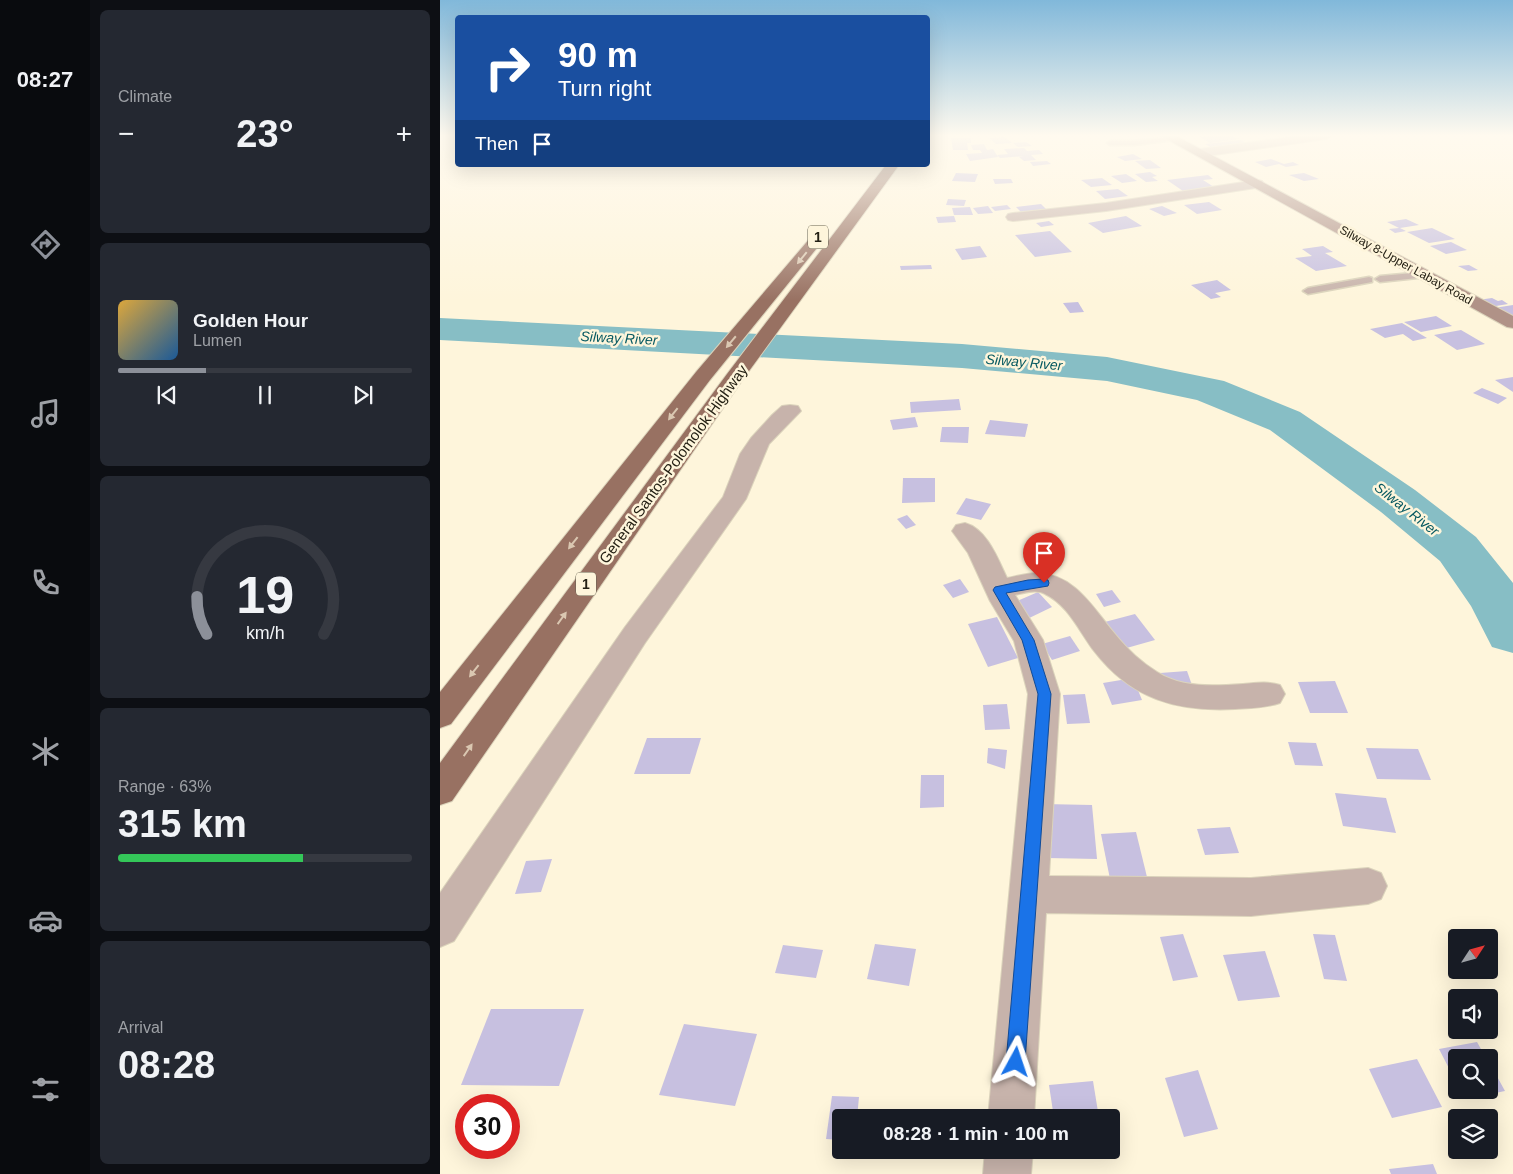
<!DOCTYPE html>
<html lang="en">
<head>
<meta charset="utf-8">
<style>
	body { margin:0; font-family:Arial,sans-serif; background:#242831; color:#f1f3f6; height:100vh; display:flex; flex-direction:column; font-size:19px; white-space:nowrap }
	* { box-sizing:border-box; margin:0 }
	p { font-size:16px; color:#9ea1a6 }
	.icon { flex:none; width:28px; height:28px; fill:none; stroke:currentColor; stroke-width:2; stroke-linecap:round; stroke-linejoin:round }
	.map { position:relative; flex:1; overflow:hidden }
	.side { display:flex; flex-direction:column; gap:10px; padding:10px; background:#0d0f14; width:350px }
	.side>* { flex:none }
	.guide { position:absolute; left:15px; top:15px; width:475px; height:152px; border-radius:5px; box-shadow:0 5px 20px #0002; background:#1a4fa0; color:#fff; overflow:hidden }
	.needle { width:32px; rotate:54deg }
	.controls { position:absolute; left:1008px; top:929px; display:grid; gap:10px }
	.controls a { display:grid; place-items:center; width:50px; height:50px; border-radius:5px; background:#171b24; box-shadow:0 5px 20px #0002; font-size:25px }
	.speed { position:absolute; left:15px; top:1094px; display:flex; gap:10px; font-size:25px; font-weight:700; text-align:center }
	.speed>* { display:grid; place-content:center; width:65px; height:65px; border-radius:50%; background:#171b24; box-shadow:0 5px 20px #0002; line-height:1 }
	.speed .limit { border:8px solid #d22; background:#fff; color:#111 }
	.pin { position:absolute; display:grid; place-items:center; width:42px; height:42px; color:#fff; margin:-51px -21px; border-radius:50% 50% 50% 0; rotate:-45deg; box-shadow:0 0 5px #0007 }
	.pin .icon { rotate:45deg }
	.me { position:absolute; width:55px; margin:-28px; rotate:5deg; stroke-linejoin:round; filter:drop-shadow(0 0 4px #0008) }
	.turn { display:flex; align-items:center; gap:18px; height:105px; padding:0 20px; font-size:22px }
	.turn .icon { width:65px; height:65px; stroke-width:2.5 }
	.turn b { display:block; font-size:35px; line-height:42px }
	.then { display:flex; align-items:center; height:48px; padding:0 20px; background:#0003; gap:10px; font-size:19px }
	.big { font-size:38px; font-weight:700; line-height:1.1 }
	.side .tile { flex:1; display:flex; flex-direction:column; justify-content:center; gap:8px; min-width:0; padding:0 18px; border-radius:8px; background:#242831 }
	.side .dial { align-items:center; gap:0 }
	.dial svg { height:130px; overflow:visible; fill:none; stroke:#363941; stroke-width:7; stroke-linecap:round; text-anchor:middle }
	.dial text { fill:#f1f3f6; stroke:none }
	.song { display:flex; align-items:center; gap:15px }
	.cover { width:60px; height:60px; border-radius:8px; background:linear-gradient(135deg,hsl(40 70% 55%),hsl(210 70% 35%)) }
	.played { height:5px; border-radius:2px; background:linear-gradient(90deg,#8c9099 30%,#363941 30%) }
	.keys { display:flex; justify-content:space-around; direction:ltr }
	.heat { display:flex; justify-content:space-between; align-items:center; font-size:28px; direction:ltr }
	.charge { height:8px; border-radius:4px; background:linear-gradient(90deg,#34c759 63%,#363941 0) }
	.trip { position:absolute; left:392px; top:1109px; width:288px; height:50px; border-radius:5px; background:#171b24; box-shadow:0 5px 20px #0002; font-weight:700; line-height:50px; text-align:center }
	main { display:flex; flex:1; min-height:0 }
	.menu { display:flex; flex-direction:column; width:90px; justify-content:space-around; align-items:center; background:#090b0e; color:#9ea1a6 }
	.menu .icon { width:35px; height:35px }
	.menu .current { color:#8c9099 }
	.menu b { font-size:22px; color:#f1f3f6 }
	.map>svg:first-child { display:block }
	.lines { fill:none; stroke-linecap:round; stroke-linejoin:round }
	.river { fill:#87bec5; fill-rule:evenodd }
	.building { fill:#c7c0e0 }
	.service-casing { stroke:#dbd3bb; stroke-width:3 }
	.minor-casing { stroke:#dbd3bb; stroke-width:2 }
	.secondary-casing { stroke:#dbd3bb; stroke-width:2 }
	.trunk-casing { stroke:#dbd3bb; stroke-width:2 }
	.service { fill:#c7b3ab; fill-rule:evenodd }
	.minor { fill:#c7b3ab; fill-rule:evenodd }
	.secondary { fill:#b09287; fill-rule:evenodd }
	.trunk { fill:#987162; fill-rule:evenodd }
	.oneway { fill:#dac7b1 }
	.route { fill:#1a73e8; stroke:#114b97 }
	.labels { text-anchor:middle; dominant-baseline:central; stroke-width:5; stroke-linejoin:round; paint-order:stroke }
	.far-street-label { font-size:12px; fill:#242014; stroke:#fef5db }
	.shield { fill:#fef5db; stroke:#656050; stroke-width:1 }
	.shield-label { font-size:14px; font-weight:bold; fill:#242014 }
	.far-water-label { font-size:14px; font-style:italic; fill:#075961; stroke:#fef5db }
	.street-label { font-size:15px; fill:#242014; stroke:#fef5db }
</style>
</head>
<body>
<main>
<nav class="menu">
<b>08:27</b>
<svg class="icon current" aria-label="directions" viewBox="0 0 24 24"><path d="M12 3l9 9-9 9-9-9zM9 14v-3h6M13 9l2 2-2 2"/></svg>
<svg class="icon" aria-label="music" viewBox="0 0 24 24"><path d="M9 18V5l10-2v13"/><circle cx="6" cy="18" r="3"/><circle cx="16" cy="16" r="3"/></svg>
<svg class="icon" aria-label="phone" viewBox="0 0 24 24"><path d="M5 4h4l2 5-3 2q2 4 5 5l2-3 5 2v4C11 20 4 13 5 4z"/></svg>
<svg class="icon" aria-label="climate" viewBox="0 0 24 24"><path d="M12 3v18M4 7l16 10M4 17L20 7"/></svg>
<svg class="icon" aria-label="car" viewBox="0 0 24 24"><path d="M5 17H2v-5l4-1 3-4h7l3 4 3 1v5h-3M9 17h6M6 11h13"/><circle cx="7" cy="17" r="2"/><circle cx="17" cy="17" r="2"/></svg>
<svg class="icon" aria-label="filters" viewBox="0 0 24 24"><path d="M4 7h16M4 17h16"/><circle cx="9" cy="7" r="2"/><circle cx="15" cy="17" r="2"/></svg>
</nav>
<section class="side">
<div class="tile"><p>Climate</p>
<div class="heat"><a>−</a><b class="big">23°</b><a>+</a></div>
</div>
<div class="tile">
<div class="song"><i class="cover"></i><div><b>Golden Hour</b><p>Lumen</p></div></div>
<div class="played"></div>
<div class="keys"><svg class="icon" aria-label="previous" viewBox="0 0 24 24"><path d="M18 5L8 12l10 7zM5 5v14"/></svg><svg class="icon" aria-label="pause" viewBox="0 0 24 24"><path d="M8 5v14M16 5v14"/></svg><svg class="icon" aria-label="next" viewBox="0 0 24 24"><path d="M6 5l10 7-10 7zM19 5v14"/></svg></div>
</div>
<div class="tile dial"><svg viewBox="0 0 100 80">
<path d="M14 69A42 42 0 1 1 86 69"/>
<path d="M14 69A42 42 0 0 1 8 46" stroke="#8c9099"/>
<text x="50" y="56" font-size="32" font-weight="700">19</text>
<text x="50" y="72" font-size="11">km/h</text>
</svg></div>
<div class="tile"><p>Range · 63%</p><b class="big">315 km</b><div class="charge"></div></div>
<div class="tile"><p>Arrival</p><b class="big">08:28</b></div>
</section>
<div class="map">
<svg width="1073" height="1174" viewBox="0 0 1073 1174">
	<rect width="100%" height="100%" fill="#fef5db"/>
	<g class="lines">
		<path class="river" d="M 0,318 L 522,344 L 667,357 L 784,381 L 860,412 L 975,490 L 1036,537 L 1073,583 L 1073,653 L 1052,647 L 1031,606 L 1000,561 L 941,512 L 830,430 L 757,400 L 667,381 L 522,368 L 0,340 Z"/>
	</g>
	<g class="building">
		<path d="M 770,136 L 792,136 L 799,139 L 770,143 L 760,137 Z"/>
		<path d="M 565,137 L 572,143 L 556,144 L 549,138 Z"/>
		<path d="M 511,138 L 531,138 L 531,143 L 527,143 L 528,150 L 513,150 Z"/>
		<path d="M 801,140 L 809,145 L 774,149 L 765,144 Z"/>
		<path d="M 586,142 L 592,146 L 578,147 L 573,143 Z"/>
		<path d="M 544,144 L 547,150 L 553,149 L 558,157 L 530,161 L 526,154 L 542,153 L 540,150 L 533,150 L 531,145 Z"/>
		<path d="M 584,148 L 587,151 L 599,150 L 603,154 L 591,155 L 596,160 L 584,161 L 579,157 L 584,156 L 560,158 L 557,155 L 568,154 L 564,149 Z"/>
		<path d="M 693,154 L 702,159 L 685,161 L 677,157 Z"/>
		<path d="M 831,159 L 844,164 L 853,162 L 859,165 L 846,167 L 839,164 L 826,167 L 815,162 Z"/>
		<path d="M 710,160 L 721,168 L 706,169 L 695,161 Z"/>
		<path d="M 607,161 L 611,164 L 593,166 L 590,162 Z"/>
		<path d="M 710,172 L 717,176 L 712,177 L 718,181 L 706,182 L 695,174 Z"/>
		<path d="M 516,173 L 538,174 L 535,182 L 512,181 Z"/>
		<path d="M 864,173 L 879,179 L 864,181 L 849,175 Z"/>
		<path d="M 686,174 L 697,181 L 682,183 L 671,176 Z"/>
		<path d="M 768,175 L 773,179 L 763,180 L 774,187 L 743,191 L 727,180 Z"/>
		<path d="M 662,178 L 672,185 L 651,187 L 641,180 Z"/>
		<path d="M 553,179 L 571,179 L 573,183 L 555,184 Z"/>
		<path d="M 678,189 L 688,196 L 665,199 L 656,191 Z"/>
		<path d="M 508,199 L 526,200 L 524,206 L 506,205 Z"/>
		<path d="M 769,202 L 782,210 L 757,214 L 744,205 Z"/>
		<path d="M 601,204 L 606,209 L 581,212 L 576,207 Z"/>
		<path d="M 567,205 L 571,209 L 555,211 L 551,207 Z"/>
		<path d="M 548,206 L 553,213 L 538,214 L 533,208 Z"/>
		<path d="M 722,206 L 737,213 L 724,216 L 709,209 Z"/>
		<path d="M 530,207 L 533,215 L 514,215 L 512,208 Z"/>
		<path d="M 514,216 L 516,222 L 498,223 L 496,217 Z"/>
		<path d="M 686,216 L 702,226 L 663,233 L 648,223 Z"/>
		<path d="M 966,219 L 979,225 L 960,228 L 966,231 L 955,233 L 949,229 L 959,228 L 947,222 Z"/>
		<path d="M 609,221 L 614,225 L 601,227 L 596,223 Z"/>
		<path d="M 992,228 L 1015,239 L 989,243 L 967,232 Z"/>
		<path d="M 610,231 L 632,252 L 595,257 L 575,235 Z"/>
		<path d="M 1011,242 L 1027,250 L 1006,254 L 990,246 Z"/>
		<path d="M 540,246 L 547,257 L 522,260 L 515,249 Z"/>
		<path d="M 883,246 L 893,252 L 885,253 L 907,266 L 876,271 L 855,258 L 872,256 L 862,249 Z"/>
		<path d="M 491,265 L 492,269 L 461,270 L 460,266 Z"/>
		<path d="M 1029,265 L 1038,270 L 1028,271 L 1018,266 Z"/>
		<path d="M 777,280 L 791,290 L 775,293 L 781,297 L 771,299 L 751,285 Z"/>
		<path d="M 1052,298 L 1058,301 L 1062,300 L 1068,304 L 1050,307 L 1038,300 Z"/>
		<path d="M 638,302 L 644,312 L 630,313 L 623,303 Z"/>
		<path d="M 1073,305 L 1073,317 L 1070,318 L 1054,308 Z"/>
		<path d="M 996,316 L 1012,326 L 981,332 L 964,322 Z"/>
		<path d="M 962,323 L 987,338 L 973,341 L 963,334 L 945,338 L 930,329 Z"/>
		<path d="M 1021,330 L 1045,344 L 1017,350 L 994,335 Z"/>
		<path d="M 1073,377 L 1073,392 L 1055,380 Z"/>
		<path d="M 1042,388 L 1067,398 L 1058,404 L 1033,393 Z"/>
		<path d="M 519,399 L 521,410 L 471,413 L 470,402 Z"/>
		<path d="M 475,417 L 478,427 L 453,430 L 450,420 Z"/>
		<path d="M 550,420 L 588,424 L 585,437 L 545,434 Z"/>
		<path d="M 502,427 L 529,427 L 528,443 L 500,442 Z"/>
		<path d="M 463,478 L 495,478 L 495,502 L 462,503 Z"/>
		<path d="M 526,498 L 551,504 L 541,520 L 516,514 Z"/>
		<path d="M 467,515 L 476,525 L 466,529 L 457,519 Z"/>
		<path d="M 520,579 L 529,592 L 513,598 L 503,585 Z"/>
		<path d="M 672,590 L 681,602 L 664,607 L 656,594 Z"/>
		<path d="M 598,592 L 612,607 L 581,622 L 570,604 Z"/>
		<path d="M 695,614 L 715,640 L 676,651 L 661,623 Z"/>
		<path d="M 557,617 L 578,658 L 548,667 L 528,624 Z"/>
		<path d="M 630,636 L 640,651 L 612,660 L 602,644 Z"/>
		<path d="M 747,671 L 753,688 L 726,690 L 720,673 Z"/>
		<path d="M 693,678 L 702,700 L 672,705 L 663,683 Z"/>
		<path d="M 895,681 L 908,713 L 870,713 L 858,682 Z"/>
		<path d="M 645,694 L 650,723 L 627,724 L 623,695 Z"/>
		<path d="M 567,704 L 570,729 L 545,730 L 543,705 Z"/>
		<path d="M 207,738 L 261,738 L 250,774 L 194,774 Z"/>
		<path d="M 848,742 L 876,743 L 883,766 L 855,765 Z"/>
		<path d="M 548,748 L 567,750 L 565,769 L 547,763 Z"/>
		<path d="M 926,748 L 978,749 L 991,780 L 937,779 Z"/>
		<path d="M 481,775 L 504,775 L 504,807 L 480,808 Z"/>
		<path d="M 895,793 L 946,798 L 956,833 L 903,826 Z"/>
		<path d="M 604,804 L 652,805 L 657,859 L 607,858 Z"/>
		<path d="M 790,827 L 799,853 L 765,855 L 757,829 Z"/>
		<path d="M 696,832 L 707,877 L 670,879 L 661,834 Z"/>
		<path d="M 112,859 L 101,892 L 75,894 L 86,861 Z"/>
		<path d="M 743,934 L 758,977 L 733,981 L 720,937 Z"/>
		<path d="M 873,934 L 895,935 L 907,981 L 884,979 Z"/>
		<path d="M 435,944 L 476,949 L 469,986 L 427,979 Z"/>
		<path d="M 343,945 L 383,950 L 376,978 L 335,973 Z"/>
		<path d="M 825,951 L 840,997 L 798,1001 L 783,955 Z"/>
		<path d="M 51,1009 L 144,1009 L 119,1086 L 21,1085 Z"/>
		<path d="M 244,1024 L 317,1034 L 295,1106 L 219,1095 Z"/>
		<path d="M 1037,1042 L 1046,1058 L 1016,1058 L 1016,1082 L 999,1049 Z"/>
		<path d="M 977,1059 L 1002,1107 L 952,1118 L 929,1069 Z"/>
		<path d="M 1049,1062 L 1065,1091 L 1026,1099 L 1021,1090 L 1049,1090 Z"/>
		<path d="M 758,1070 L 778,1129 L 744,1137 L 725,1078 Z"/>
		<path d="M 653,1081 L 659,1118 L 614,1118 L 609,1085 Z"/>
		<path d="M 392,1096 L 419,1097 L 417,1118 L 401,1118 L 401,1140 L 386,1139 Z"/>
		<path d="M 993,1164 L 997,1174 L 951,1174 L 949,1169 Z"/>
	</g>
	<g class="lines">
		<g class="service-casing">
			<g id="service">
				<path d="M 733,137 L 735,138 L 735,140 L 694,145 L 670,145 L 667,143 L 670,141 L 694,141 Z"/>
				<path d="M 984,272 L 989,275 L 987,277 L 940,282 L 935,279 L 940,276 Z"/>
				<path d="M 929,277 L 932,278 L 932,282 L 868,294 L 863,291 L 868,288 Z"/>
			</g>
		</g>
		<g class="minor-casing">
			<g id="minor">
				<path d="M 859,136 L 892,136 L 886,139 L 760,157 L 754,153 L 760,149 Z"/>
				<path d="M 817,180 L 822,181 L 824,184 L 822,187 L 666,211 L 573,221 L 568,220 L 566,217 L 568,214 L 573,213 L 666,203 Z"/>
				<path d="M 350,405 L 358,406 L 361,411 L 329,444 L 306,499 L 205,643 L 14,941 L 0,947 L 0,893 L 185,627 L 283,497 L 300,454 L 311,438 L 332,415 L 342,406 Z"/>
				<path d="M 525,523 C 547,529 558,559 567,578 C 577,576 587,573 597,573 C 635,574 653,608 675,634 C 687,649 701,662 717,672 C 742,688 774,686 803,684 C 816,683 827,681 840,685 L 845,694 L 840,703 C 825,708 810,708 795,709 C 736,712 691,699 654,651 C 639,631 628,605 605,594 C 596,589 584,593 575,595 L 603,640 L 620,694 L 609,876 L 811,878 L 928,868 L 941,873 L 947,886 L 941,899 L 928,904 L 811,916 L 606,913 L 594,1118 L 548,1118 L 588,694 L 574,641 L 550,601 L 528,553 L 512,531 L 516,525 Z"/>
				<path d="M 545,1150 L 593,1150 L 591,1174 L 543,1174 Z"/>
			</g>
		</g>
		<g class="secondary-casing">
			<path id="secondary" d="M 721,136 L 736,136 L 1073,316 L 1073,328 L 1067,327 Z"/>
		</g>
		<g class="trunk-casing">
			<g id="trunk">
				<path d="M 446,165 L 459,165 L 301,382 L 12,801 L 0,805 L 0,763 L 287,374 Z"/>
				<path d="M 376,235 L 381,237 L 384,240 L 381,243 L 270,380 L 11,724 L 0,728 L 0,692 L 256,372 L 371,237 Z"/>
			</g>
		</g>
		<use href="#service" class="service"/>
		<use href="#minor" class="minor"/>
		<use href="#secondary" class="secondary"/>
		<use href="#trunk" class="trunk"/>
	</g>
	<defs><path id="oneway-solid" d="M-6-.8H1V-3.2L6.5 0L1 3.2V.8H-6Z" transform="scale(1.25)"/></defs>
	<g class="oneway">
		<use href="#oneway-solid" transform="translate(362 258) rotate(129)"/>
		<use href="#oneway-solid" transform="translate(291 342) rotate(130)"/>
		<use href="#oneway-solid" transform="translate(233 414) rotate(128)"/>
		<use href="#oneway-solid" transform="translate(133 543) rotate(128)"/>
		<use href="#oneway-solid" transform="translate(122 618) rotate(-54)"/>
		<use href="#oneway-solid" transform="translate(34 671) rotate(128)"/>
		<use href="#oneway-solid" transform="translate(28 750) rotate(-55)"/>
	</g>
	<linearGradient id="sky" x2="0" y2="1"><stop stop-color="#81b8da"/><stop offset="0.45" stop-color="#fffaef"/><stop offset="1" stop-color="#fffaef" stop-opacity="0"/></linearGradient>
	<rect width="1073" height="301" fill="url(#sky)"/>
	<path class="route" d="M 604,579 L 608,580 L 609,583 L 608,586 L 566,593 L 594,640 L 611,694 L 585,1062 L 582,1068 L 576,1071 L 569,1068 L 566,1062 L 598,694 L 582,640 L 553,590 L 555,587 L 588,580 Z"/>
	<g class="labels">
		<g class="far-street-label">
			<text transform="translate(966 265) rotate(29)">Silway 8-Upper Labay Road</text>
		</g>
		<g class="shield">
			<rect x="368" y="225.5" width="20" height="23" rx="4"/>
			<rect x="136" y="572.5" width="20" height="23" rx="4"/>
		</g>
		<g class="shield-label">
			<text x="378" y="237">1</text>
			<text x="146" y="584">1</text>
		</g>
		<g class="far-water-label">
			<text transform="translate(179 338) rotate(3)">Silway River</text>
			<text transform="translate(584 362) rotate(5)">Silway River</text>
			<text transform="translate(967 509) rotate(38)">Silway River</text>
		</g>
		<g class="street-label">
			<text transform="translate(233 464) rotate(-54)">General Santos-Polomolok Highway</text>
		</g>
	</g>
</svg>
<div class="controls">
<a><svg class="needle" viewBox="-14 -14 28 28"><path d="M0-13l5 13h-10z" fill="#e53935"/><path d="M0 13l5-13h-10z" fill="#9ea1a6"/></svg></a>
<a><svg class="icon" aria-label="sound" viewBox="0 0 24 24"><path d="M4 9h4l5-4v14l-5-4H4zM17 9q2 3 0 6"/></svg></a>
<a><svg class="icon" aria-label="search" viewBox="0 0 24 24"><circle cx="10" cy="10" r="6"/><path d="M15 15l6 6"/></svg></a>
<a><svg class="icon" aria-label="layers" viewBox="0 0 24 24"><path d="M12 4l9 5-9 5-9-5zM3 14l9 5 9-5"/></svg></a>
</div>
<div class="speed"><div class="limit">30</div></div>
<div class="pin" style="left:604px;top:583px;background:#d93025"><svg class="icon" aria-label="arrive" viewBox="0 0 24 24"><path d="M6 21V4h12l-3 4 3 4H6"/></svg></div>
<svg class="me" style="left:576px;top:1062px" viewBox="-20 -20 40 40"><path d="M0-17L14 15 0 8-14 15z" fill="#1a73e8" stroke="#fff" stroke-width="4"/></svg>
<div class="trip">08:28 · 1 min · 100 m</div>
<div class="guide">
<div class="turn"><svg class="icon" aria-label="right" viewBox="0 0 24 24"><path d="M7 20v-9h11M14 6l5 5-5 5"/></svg><div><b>90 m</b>Turn right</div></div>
<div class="then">Then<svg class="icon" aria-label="arrive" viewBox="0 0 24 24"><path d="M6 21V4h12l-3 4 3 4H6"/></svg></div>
</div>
</div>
</main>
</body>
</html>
